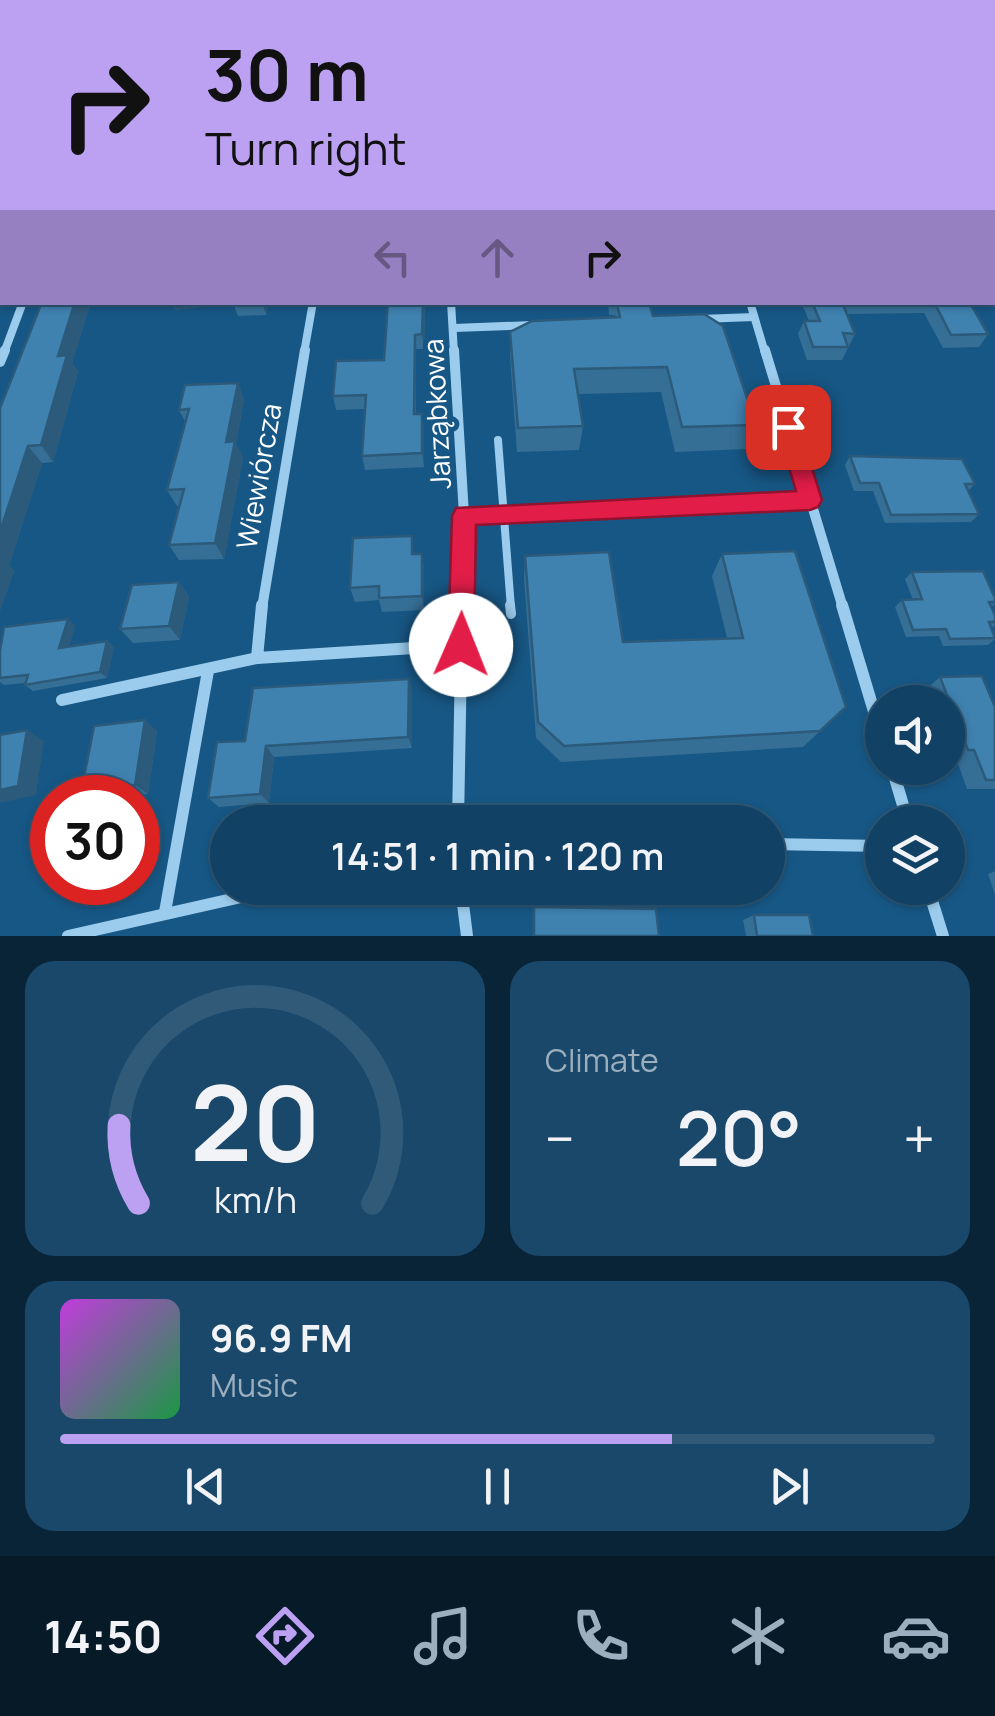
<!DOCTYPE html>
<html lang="en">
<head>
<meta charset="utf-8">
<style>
	body { margin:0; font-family:Manrope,sans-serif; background:#1a486a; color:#f1f3f6; height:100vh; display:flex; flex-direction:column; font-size:38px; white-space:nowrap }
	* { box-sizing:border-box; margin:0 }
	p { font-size:32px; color:#9cafbf }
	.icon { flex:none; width:55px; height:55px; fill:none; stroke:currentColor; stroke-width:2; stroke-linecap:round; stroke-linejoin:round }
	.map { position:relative; height:936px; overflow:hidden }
	.sheet { display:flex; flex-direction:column; gap:25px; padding:25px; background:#092437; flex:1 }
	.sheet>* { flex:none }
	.hud { position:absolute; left:0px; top:0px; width:995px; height:305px; box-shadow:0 2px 8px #0004,0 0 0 2px #305a78; background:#bca0f2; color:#111; overflow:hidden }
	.buttons { position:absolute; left:865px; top:685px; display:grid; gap:20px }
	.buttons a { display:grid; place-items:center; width:100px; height:100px; border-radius:50%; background:#114164; box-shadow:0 2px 8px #0004,0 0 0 2px #305a78; font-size:50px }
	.speed { position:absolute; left:30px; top:775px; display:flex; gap:20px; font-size:50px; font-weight:700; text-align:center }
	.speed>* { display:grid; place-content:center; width:130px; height:130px; border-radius:50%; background:#114164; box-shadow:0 2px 8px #0004,0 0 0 2px #305a78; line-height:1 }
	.speed .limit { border:15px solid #d22; background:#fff; color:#111 }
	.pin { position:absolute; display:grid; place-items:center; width:85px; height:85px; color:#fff; margin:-42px; border-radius:20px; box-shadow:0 5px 15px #0006 }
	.me { position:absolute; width:110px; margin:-55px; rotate:1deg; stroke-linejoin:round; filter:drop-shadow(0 0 8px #0008) }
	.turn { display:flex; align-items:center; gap:35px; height:210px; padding:0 40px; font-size:45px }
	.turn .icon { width:130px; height:130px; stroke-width:2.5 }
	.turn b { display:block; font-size:70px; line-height:85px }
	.lanes { display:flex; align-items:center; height:95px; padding:0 40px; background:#0003; justify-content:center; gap:50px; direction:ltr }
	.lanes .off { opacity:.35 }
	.big { font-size:75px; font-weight:600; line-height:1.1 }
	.sheet .tile { flex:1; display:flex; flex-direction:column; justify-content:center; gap:15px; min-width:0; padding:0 35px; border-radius:30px; background:#1a486a }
	.sheet .dial { align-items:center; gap:0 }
	.dial svg { height:260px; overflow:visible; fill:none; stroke:#305a78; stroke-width:7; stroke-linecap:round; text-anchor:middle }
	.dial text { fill:#f1f3f6; stroke:none }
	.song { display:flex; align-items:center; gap:30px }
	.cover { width:120px; height:120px; border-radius:15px; background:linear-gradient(135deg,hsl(290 70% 55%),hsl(140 70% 35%)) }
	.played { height:10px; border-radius:5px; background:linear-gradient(90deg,#bca0f2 70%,#305a78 70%) }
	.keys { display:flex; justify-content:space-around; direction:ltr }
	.heat { display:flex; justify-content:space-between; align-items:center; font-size:55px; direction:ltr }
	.sheet .tiles { flex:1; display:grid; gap:25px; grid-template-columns:1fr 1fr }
	.tile:last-child { grid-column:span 2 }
	.trip { position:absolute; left:210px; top:805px; width:575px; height:100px; border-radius:50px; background:#114164; box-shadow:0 2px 8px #0004,0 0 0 2px #305a78; font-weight:600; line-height:100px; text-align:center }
	.tabs { display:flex; height:160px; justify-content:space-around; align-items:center; background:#071a28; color:#9cafbf }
	.tabs .icon { width:70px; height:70px }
	.tabs .selected { color:#bca0f2 }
	.tabs b { font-size:45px; color:#f1f3f6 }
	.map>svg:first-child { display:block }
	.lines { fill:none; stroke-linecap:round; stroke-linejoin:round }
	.path { stroke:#9ccced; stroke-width:4; stroke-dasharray:2.5 5; stroke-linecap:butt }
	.lane-far1 { stroke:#9ccced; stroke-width:8 }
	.lane { stroke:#9ccced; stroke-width:10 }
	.street-far2 { stroke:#9ccced; stroke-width:8 }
	.street-far1 { stroke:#9ccced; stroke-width:10 }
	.street { stroke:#9ccced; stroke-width:12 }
	.wall { fill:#366f96 }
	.shaded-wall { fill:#2c5a7a }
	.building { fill:#3f81af; stroke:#2c5a7a; stroke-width:2.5 }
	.route { fill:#e11d48; stroke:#92132f; stroke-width:2.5 }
	.labels { text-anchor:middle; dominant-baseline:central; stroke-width:10; stroke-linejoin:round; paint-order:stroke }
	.street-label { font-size:28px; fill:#fff; stroke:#175785 }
</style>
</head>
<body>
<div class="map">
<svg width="995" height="936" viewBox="0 0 995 936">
	<rect width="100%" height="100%" fill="#175785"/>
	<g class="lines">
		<path class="path" d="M 0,22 L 2,18"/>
		<g class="lane-far1">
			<path d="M 498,440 L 511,608"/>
			<path d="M 464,515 L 810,500"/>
		</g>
		<path class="lane" d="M 510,605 L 511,614"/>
		<g class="street-far2">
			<path d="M 992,220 L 995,224"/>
			<path d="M 451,302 L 454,353"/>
			<path d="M 750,302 L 765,353"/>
			<path d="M 700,319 L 754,317"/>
			<path d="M 454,328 L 533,325"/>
			<path d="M 4,353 L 23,302"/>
			<path d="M 304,353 L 313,302"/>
		</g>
		<g class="street-far1">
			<path d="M 454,350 L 464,515 L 462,608"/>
			<path d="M 765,350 L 843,608"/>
			<path d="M 0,362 L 5,350"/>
			<path d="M 262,608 L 305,350"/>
		</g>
		<g class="street">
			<path d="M 262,605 L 257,658 L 461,645"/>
			<path d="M 842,605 L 882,738"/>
			<path d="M 62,700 L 257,658"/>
			<path d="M 892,768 L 908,822"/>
			<path d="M 458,822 L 462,605"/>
			<path d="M 768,844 L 882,846"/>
			<path d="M 461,888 L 467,936"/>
			<path d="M 928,888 L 943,936"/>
			<path d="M 165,912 L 208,671"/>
			<path d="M 68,936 L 281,888"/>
		</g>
	</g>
	<g class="wall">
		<path d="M 945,0 L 995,1 L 995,181 L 992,177 L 992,2 L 947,2 Z"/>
		<rect x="0" y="38" width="2" height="189"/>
		<path d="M 42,302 L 91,302 L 72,363 L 78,372 L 53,462 L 42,463 L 9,566 L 14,571 L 0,610 L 0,408 Z"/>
		<path d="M 171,302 L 269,302 L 266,315 L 238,316 L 233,303 L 175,310 Z"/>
		<path d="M 425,302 L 424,349 L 416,349 L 416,414 L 424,428 L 424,467 L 365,470 L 362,456 L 365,409 L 336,410 L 333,396 L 384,360 Z"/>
		<path d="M 608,302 L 649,303 L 653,316 L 756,425 L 746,449 L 675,452 L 661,392 L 578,394 L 583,426 L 579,450 L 517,452 L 510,357 L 510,332 L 615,317 L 615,315 L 609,315 Z"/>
		<path d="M 801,302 L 970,303 L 988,334 L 979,347 L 943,348 L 924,313 L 847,314 L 855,334 L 842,360 L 807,360 L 798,334 L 804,321 L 809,321 Z"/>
		<path d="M 238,383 L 244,400 L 236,444 L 243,458 L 224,559 L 179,560 L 169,545 L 179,506 L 177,506 L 167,490 L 186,423 L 179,410 Z"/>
		<path d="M 850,456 L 975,484 L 968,491 L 979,514 L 971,522 L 885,523 L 873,491 L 854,491 L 845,465 Z"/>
		<path d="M 414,554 L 422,554 L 424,569 L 424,610 L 382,612 L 379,600 L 355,602 L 350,588 Z"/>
		<path d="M 722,554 L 846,707 L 803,747 L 561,762 L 536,738 L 524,578 L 525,556 L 623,642 L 727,638 L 712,576 Z"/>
		<path d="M 912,572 L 995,598 L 995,604 L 992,607 L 995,615 L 995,625 L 992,628 L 995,639 L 988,645 L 943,646 L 939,636 L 906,637 L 895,607 L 902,600 L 913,600 L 905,579 Z"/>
		<path d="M 179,582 L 189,597 L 180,640 L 133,643 L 120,629 Z"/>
		<path d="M 68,619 L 75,626 L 69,646 L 107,641 L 114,647 L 107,678 L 33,691 L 25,685 L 25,683 L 4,685 L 0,682 L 0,651 Z"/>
		<path d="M 940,677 L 995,707 L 995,789 L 967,789 L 957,761 L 951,761 L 948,752 L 948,702 L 929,702 L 925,690 Z"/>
		<path d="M 409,679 L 412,691 L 412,748 L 274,757 L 269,803 L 219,807 L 208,798 L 245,741 Z"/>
		<path d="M 157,731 L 148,794 L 80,798 Z"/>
		<path d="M 995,871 L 995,895 L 988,874 Z"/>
		<path d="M 754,915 L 813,936 L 746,936 L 743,920 Z"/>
	</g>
	<g class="shaded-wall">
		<path d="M 75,302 L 91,302 L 72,363 L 78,372 L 53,462 L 41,445 L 58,356 Z"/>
		<path d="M 171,302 L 233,302 L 233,303 L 175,310 Z"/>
		<path d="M 262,302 L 269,302 L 266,315 Z"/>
		<path d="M 423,302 L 425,302 L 424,349 L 422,334 Z"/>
		<path d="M 415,335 L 416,349 L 415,428 L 414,414 Z"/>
		<path d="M 238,383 L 244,400 L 236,444 L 243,458 L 224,559 L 215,543 L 226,442 Z"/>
		<path d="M 422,414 L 424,428 L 424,467 L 422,453 Z"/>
		<path d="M 28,446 L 42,463 L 9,566 L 14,571 L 0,610 L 0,532 Z"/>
		<path d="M 422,554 L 424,569 L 424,610 L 422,596 Z"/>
		<path d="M 179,582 L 189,597 L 180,640 L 169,626 Z"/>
		<path d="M 68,619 L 75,626 L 67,655 L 59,648 Z"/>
		<path d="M 107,641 L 114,647 L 107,678 L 100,672 Z"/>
		<path d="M 409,679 L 412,691 L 412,748 L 408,737 Z"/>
		<path d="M 145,720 L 157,731 L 148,794 L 135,785 Z"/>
		<path d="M 27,730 L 44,741 L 36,795 L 0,803 L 0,790 Z"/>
		<path d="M 266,746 L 274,757 L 269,803 L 260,794 Z"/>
		<path d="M 115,787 L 130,796 L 129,798 L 113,798 Z"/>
	</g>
	<g class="building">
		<path d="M 26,0 L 248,0 L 246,2 L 25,2 Z"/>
		<path d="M 295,0 L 514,0 L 515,2 L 293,2 Z"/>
		<path d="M 569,0 L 883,0 L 882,2 L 570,2 Z"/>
		<path d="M 963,0 L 995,1 L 995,154 L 992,150 L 992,2 L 965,2 Z"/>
		<rect x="0" y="38" width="2" height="172"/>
		<path d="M 42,302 L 75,302 L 58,356 L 67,355 L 41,445 L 28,446 L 0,532 L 0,408 Z"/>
		<path d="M 388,302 L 423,302 L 422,334 L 415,335 L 414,414 L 422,414 L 422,453 L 362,456 L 366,395 L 333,396 L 336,361 L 384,360 Z"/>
		<path d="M 812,302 L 842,302 L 855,334 L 843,333 L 848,347 L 813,347 L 804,321 L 820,321 Z"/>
		<path d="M 934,302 L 970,303 L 988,334 L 951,335 Z"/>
		<path d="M 649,303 L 653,316 L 704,314 L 723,326 L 756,425 L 682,427 L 667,367 L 574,369 L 583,426 L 518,428 L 510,332 L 532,321 L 620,317 L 617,304 Z"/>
		<path d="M 238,383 L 226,442 L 235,441 L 215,543 L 169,545 L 184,489 L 167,490 L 189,409 L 179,410 L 185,385 Z"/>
		<path d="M 850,456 L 962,459 L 975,484 L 965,484 L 979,514 L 891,515 L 879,483 L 860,483 Z"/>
		<path d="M 412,536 L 412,554 L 422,554 L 422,596 L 379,598 L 379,586 L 350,588 L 353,538 Z"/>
		<path d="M 795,551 L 846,707 L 820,731 L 564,746 L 538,722 L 525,556 L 609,552 L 623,642 L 743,638 L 722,554 Z"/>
		<path d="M 983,571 L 995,598 L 995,602 L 989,602 L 995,615 L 995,622 L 989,622 L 995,638 L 950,639 L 946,629 L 913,630 L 902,600 L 922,599 L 912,572 Z"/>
		<path d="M 179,582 L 169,626 L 120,629 L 132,585 Z"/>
		<path d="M 68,619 L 59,648 L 107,641 L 100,672 L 25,685 L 28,675 L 0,678 L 0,651 L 4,627 Z"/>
		<path d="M 982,676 L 995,707 L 995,780 L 986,780 L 974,750 L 968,750 L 940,677 Z"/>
		<path d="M 409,679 L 408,737 L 266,746 L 260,794 L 208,798 L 217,742 L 245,741 L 253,688 Z"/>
		<path d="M 145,720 L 135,785 L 115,787 L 113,798 L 80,798 L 94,726 Z"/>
		<path d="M 27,730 L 18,786 L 0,790 L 0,735 Z"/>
		<path d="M 534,907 L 656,909 L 659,936 L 534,936 Z"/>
		<path d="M 754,915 L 809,915 L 813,936 L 757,936 Z"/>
	</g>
	<path class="route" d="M 788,419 L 799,427 L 822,500 L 818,507 L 810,510 L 476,525 L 474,645 L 470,654 L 461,658 L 452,654 L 448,645 L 452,516 L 456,508 L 796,491 L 777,427 Z"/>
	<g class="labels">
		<g class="street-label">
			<text transform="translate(436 414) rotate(-93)">Jarząbkowa</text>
			<text transform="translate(258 476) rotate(-80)">Wiewiórcza</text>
		</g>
	</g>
</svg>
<div class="buttons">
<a><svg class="icon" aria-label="sound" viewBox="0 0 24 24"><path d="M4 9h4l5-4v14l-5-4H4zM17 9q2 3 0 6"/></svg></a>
<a><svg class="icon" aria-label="layers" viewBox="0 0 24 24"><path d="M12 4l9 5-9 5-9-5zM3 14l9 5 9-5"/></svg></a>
</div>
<div class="speed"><div class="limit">30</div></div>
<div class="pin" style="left:788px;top:427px;background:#d93025"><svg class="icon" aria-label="arrive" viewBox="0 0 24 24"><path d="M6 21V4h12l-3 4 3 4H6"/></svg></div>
<svg class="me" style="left:461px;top:645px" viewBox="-20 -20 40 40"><circle r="19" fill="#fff"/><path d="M0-13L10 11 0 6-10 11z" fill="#e11d48"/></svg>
<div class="trip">14:51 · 1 min · 120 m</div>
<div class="hud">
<div class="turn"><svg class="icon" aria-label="right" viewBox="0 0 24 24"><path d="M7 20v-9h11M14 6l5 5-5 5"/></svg><div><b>30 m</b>Turn right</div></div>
<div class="lanes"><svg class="icon off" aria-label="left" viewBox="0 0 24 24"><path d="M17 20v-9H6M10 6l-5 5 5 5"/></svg><svg class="icon off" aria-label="ahead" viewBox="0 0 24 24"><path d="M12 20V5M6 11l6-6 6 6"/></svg><svg class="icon" aria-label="right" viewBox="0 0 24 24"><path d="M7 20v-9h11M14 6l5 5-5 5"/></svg></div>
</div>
</div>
<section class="sheet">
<div class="tiles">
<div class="tile dial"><svg viewBox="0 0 100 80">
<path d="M14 69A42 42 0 1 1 86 69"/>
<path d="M14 69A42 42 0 0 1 8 45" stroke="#bca0f2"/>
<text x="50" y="56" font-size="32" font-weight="700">20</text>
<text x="50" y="72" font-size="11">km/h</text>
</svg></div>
<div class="tile"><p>Climate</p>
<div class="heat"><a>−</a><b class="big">20°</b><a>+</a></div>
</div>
<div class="tile">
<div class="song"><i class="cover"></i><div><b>96.9 FM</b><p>Music</p></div></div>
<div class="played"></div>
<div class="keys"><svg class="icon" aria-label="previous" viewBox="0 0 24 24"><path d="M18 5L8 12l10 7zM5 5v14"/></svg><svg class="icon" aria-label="pause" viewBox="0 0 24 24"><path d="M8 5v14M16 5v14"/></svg><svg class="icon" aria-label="next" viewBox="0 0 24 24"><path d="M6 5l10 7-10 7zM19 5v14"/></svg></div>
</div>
</div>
</section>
<nav class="tabs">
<b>14:50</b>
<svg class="icon selected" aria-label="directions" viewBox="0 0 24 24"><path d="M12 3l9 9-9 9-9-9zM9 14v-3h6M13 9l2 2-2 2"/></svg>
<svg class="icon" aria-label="music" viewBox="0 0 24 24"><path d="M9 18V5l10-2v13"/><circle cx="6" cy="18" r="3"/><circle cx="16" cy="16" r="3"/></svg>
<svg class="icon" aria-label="phone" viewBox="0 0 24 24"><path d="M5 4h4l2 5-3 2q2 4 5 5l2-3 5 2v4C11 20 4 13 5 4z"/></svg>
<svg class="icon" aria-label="climate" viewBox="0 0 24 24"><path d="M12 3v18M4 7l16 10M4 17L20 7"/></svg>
<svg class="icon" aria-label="car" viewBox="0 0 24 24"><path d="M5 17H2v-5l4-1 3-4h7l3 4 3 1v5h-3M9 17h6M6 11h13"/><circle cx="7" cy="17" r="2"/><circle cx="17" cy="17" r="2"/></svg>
</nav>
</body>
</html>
